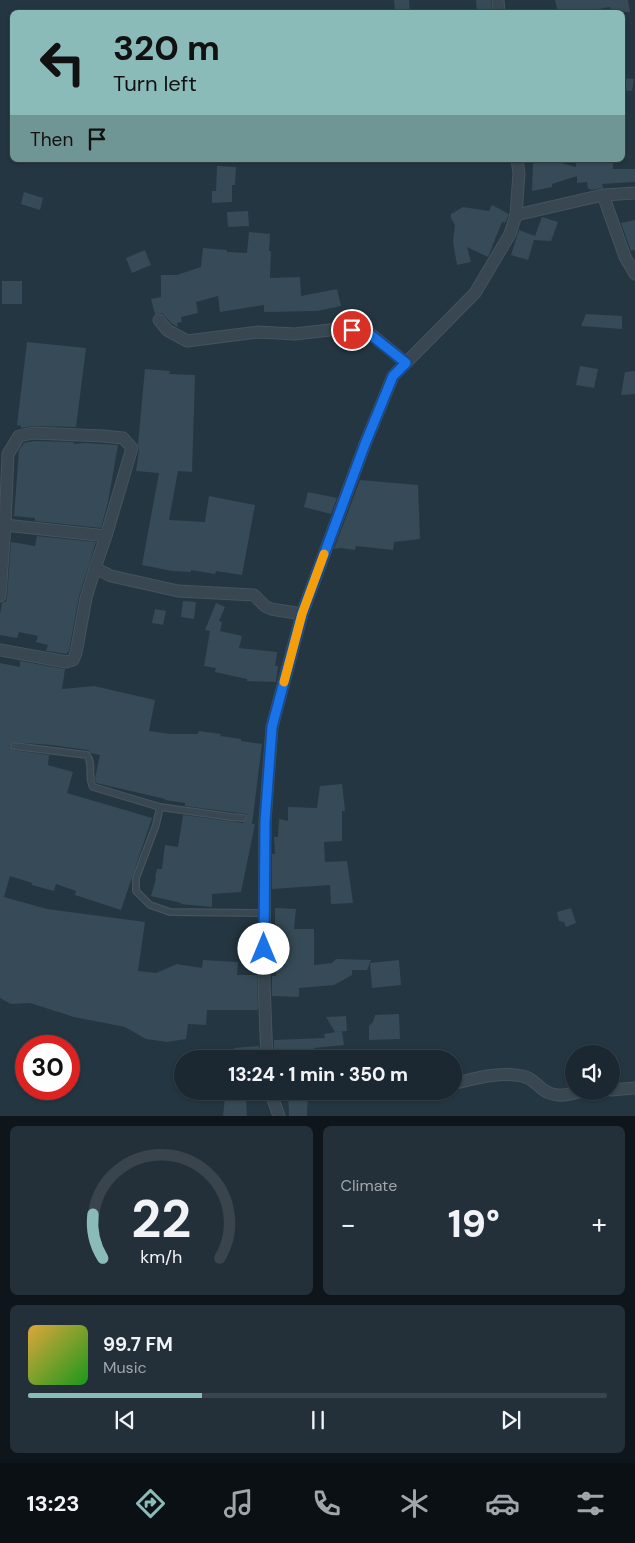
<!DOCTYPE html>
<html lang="en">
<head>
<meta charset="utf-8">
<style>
	body { margin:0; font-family:"DM Sans",sans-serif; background:#243039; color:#f1f3f6; height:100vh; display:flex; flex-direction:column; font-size:19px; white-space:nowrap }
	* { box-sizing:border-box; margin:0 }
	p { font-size:16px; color:#a0a6ab }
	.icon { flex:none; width:28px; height:28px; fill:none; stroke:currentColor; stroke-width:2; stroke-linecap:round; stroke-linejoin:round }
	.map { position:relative; height:1116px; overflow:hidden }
	.panel { display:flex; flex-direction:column; gap:10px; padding:10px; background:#0f161b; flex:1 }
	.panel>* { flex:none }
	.hud { position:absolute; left:10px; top:10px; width:615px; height:152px; border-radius:8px; box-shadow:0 1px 4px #0004,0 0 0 1px #39444d; background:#8bbbb9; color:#111; overflow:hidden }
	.controls { position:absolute; left:565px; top:1045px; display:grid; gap:10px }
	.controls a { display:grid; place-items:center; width:55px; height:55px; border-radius:50%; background:#1b2831; box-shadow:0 1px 4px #0004,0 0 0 1px #39444d; font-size:25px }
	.speed { position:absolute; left:15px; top:1035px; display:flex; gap:10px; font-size:25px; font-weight:700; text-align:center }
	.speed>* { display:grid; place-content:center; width:65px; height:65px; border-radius:50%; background:#1b2831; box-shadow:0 1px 4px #0004,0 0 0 1px #39444d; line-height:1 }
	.speed .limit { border:8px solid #d22; background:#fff; color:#111 }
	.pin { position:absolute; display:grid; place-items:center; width:42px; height:42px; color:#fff; margin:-21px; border:2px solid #fff; border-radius:50%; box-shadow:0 1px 5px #0007 }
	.me { position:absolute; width:55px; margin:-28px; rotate:0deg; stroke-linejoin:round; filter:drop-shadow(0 0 4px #0008) }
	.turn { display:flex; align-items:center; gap:18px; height:105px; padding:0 20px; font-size:22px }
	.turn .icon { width:65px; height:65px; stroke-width:2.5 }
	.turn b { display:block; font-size:35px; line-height:42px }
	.then { display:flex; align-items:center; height:48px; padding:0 20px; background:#0003; gap:10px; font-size:19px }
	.big { font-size:38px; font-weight:800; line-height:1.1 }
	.panel .card { flex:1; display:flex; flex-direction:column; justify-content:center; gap:8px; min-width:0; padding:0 18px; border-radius:8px; background:#243039 }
	.panel .dial { align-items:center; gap:0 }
	.dial svg { height:130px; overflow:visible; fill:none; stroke:#39444d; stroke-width:7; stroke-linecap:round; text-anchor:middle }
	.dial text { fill:#f1f3f6; stroke:none }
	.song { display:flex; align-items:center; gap:15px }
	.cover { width:60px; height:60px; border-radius:8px; background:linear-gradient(135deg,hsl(40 70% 55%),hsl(120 70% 35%)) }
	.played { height:5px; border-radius:2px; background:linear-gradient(90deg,#8bbbb9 30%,#39444d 30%) }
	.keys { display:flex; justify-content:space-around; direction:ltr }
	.heat { display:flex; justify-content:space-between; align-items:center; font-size:28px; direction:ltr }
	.panel .tiles { flex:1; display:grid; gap:10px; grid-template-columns:1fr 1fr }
	.card:last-child { grid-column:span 2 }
	.trip { position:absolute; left:174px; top:1050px; width:288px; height:50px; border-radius:25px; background:#1b2831; box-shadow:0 1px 4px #0004,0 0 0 1px #39444d; font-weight:800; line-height:50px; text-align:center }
	.dock { display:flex; height:80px; justify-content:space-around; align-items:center; background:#0b1014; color:#a0a6ab }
	.dock .icon { width:35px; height:35px }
	.dock .active { color:#8bbbb9 }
	.dock b { font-size:22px; color:#f1f3f6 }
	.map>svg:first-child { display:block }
	.building { fill:#364b57 }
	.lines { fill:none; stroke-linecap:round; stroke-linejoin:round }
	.service-casing { stroke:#45535d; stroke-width:8 }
	.minor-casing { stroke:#45535d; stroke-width:13 }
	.service { stroke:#384751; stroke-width:5.5 }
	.minor { stroke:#384751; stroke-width:11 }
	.route-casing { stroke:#114b97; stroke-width:12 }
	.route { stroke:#1a73e8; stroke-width:9 }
	.slow { stroke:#f59e0b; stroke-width:9 }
</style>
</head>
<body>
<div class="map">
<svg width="635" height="1116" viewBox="0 0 635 1116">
	<rect width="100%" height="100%" fill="#243641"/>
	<g class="building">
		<path d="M 394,0 L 409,0 L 410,12 L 395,12 Z"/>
		<path d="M 476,0 L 491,0 L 492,12 L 477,12 Z"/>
		<path d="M 555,0 L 628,0 L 630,12 L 611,12 L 610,7 L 583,12 L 558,12 Z"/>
		<path d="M 622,78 L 634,79 L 632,91 L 622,90 Z"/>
		<path d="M 551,160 L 576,167 L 576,162 L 613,160 L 613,169 L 635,169 L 635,182 L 602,184 L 603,188 L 591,190 L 588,188 L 587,182 L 577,183 L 577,176 L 552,184 L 552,187 L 532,191 L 533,162 Z"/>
		<path d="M 217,166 L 236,167 L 235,185 L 232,185 L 232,202 L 212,203 L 212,191 L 216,191 Z"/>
		<path d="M 24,192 L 43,198 L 40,210 L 21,204 Z"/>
		<path d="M 492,205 L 509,214 L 505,223 L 502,222 L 488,257 L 467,247 L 471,262 L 457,265 L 453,242 L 455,225 L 451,218 L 451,214 L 463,207 L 489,211 Z"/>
		<path d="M 248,211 L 249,226 L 228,227 L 227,212 Z"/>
		<path d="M 542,217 L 558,222 L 551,241 L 534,240 L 528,260 L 511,255 L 519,230 L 535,236 Z"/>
		<path d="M 635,220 L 635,250 L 631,251 L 621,223 Z"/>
		<path d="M 249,232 L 270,234 L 269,251 L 271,251 L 270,278 L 300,277 L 301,296 L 337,289 L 341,306 L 317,311 L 264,312 L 264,305 L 220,312 L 218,296 L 196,302 L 198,313 L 181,317 L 182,322 L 177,323 L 178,327 L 172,324 L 162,313 L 155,314 L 151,299 L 161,297 L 161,275 L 177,275 L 201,267 L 203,248 L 227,250 L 227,252 L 247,253 Z"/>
		<path d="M 145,250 L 151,265 L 132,273 L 126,258 Z"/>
		<rect x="2" y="281" width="20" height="23"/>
		<path d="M 586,314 L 622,316 L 622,329 L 581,326 Z"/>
		<path d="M 27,342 L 86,348 L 76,427 L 33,426 L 21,428 L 21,426 L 17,425 Z"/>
		<path d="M 580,366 L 598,369 L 594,388 L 576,385 Z"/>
		<path d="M 145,369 L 170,371 L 169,374 L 195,375 L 192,472 L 178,471 L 169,520 L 205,522 L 209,496 L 255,505 L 242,575 L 216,571 L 215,574 L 191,570 L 191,572 L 172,571 L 142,565 L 159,473 L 136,471 L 139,450 L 138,444 Z"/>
		<path d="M 635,371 L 635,394 L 621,395 L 625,372 Z"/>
		<path d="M 34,441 L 74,442 L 74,444 L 84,443 L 118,445 L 108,502 L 101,528 L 35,521 L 35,518 L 14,516 L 19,450 L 24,443 Z"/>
		<path d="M 360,480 L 418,485 L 420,539 L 394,542 L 393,550 L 356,546 L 355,550 L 341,548 L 334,549 Z"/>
		<path d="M 308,492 L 337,498 L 331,514 L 304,507 Z"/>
		<path d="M 37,536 L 96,542 L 79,596 L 69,651 L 66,654 L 46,651 L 48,645 L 36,642 L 38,636 L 19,632 L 17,638 L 0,635 L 0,614 L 2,603 L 6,601 L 7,597 L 11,542 L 35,546 Z"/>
		<path d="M 183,601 L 196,602 L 194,619 L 181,617 Z"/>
		<path d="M 216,603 L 225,607 L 219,621 L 222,622 L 220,631 L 242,636 L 239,648 L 277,652 L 275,666 L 278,666 L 276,682 L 247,681 L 247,679 L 215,672 L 216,668 L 204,666 L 210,631 L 205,630 Z"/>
		<path d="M 155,609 L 166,611 L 163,625 L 152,623 Z"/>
		<path d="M 20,661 L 65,669 L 62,689 L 94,686 L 155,700 L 149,731 L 171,734 L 198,734 L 199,731 L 221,734 L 220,736 L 241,739 L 241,741 L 262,744 L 252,824 L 255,824 L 241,892 L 212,894 L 212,907 L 181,904 L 181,903 L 151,896 L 156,879 L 155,878 L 157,869 L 162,869 L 165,845 L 178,847 L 183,815 L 243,823 L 247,820 L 246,814 L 185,806 L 185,803 L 165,800 L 165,799 L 96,783 L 95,778 L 100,755 L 91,753 L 88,750 L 51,745 L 12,742 L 9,746 L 12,750 L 49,755 L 48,765 L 73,772 L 67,793 L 152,818 L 121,910 L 75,895 L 76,891 L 56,884 L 54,891 L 32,885 L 32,883 L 10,876 L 4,897 L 47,909 L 145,922 L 138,971 L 156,973 L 177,964 L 202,968 L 203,960 L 238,962 L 237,975 L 257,975 L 258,1010 L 207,1010 L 206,1025 L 188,1024 L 186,1039 L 167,1042 L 146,1039 L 125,1027 L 74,1017 L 30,1003 L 11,1004 L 0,998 L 0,663 L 20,667 Z"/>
		<path d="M 342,784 L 345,811 L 342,811 L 342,841 L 324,842 L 325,862 L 347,861 L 353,903 L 331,904 L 330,885 L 272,889 L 272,854 L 275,854 L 274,837 L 278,837 L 279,819 L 288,821 L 288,807 L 317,808 L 320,786 Z"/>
		<path d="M 275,908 L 296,909 L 294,929 L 314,929 L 314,965 L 332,963 L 336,959 L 371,960 L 367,970 L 352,970 L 352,975 L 334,985 L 299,988 L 299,997 L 272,996 L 272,976 L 276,976 L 276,966 L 285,966 L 281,935 L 275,935 Z"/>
		<path d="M 571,908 L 576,923 L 566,927 L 564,922 L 559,921 L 557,912 Z"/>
		<path d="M 399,960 L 401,985 L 372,988 L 370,963 Z"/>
		<path d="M 399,1014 L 400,1039 L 369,1040 L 369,1026 L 373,1022 L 375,1015 Z"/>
		<path d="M 346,1016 L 347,1031 L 335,1032 L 326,1017 Z"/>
		<path d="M 342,1031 L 344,1045 L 314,1048 L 314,1059 L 274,1059 L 274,1040 L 325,1038 L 324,1034 Z"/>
		<path d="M 259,1046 L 259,1059 L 235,1059 L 234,1048 Z"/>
		<path d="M 288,1091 L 308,1091 L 307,1116 L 289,1116 Z"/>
		<path d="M 246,1097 L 247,1116 L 223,1116 L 225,1098 Z"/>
	</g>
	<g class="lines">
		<g class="service-casing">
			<g id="service">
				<path d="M 14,746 L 87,755 C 94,765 87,777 93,787 L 160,807 L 156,825 L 136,878 L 136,891 L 150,905 L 170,912 L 264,913"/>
				<path d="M 160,807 L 231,817 L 243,818"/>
			</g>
		</g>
		<g class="minor-casing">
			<g id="minor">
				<path d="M 498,0 L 499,12"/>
				<path d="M 603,195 L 625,257 L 635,274"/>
				<path d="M 516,215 L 603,195 L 635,193"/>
				<path d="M 159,320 L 167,330 L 187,341 L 258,332 L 295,334 L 338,329 L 367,331 L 406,363"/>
				<path d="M 0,528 L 5,525 L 106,536 L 95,568 L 111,576 L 178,591 L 254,595 L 265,606 L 271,609 L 302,614"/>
				<path d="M 0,596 L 5,525 L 8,454 L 19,436 L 33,433 L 103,436 L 123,438 L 132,448 L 106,536"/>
				<path d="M 0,650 L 66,662 L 73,660 L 76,653 L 86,598 L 95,568"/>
				<path d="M 267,1059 L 264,984 L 265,822 L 272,727 L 302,614 L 365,444 L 393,376 L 475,293 L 510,234 L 516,215 L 519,173 L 517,160"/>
				<path d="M 452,1084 C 475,1079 498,1071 522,1076 C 530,1077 535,1083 541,1088 C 554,1099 567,1095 582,1091"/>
				<path d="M 611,1090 L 635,1088"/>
				<path d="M 270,1091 L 279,1116"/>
				<path d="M 333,1091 L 371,1091"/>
			</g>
		</g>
		<use href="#service" class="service"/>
		<use href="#minor" class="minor"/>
	</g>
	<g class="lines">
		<g class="route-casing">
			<path id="route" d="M 264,949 L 265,822 L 272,727 L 302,614 L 365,444 L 393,376 L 406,363 L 366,331 L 352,330"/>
		</g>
		<use href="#route" class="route"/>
		<path class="slow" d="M 284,682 L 302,614 L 324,554"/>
	</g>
</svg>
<div class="controls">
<a><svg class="icon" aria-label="sound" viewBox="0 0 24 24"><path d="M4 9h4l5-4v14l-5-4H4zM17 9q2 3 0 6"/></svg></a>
</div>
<div class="speed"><div class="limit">30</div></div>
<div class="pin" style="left:352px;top:330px;background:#d93025"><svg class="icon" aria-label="arrive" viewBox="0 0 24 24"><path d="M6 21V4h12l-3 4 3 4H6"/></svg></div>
<svg class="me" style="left:264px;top:949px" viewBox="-20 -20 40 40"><circle r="19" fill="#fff"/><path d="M0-13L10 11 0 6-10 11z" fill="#1a73e8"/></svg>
<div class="trip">13:24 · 1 min · 350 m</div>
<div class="hud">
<div class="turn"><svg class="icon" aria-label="left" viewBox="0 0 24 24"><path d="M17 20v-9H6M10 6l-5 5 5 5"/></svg><div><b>320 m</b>Turn left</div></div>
<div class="then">Then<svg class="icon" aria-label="arrive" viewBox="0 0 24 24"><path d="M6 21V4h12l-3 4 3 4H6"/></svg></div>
</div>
</div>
<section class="panel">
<div class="tiles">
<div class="card dial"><svg viewBox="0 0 100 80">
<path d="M14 69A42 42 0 1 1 86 69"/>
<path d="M14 69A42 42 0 0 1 8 42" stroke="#8bbbb9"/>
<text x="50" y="56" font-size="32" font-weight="700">22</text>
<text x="50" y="72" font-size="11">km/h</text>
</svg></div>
<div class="card"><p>Climate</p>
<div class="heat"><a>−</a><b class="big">19°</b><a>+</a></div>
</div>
<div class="card">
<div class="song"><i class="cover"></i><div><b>99.7 FM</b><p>Music</p></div></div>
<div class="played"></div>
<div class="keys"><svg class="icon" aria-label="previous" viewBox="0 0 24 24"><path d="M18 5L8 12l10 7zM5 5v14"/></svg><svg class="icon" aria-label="pause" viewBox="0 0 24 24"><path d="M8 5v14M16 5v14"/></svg><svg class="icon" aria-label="next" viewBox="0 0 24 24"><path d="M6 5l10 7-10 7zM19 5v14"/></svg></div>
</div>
</div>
</section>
<nav class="dock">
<b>13:23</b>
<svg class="icon active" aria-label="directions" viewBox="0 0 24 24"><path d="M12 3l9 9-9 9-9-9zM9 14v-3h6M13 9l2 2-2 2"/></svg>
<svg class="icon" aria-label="music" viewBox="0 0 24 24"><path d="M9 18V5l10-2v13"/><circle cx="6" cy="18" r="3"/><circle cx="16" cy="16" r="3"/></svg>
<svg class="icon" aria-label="phone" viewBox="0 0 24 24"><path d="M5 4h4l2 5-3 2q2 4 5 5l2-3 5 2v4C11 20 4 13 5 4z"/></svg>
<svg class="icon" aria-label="climate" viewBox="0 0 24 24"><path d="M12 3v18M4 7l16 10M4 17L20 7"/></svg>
<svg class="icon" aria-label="car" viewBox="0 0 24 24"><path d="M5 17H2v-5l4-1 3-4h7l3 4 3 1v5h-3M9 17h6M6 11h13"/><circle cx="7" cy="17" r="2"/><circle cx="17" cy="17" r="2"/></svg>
<svg class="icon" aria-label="filters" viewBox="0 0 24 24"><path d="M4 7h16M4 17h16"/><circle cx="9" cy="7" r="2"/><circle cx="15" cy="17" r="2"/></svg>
</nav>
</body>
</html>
